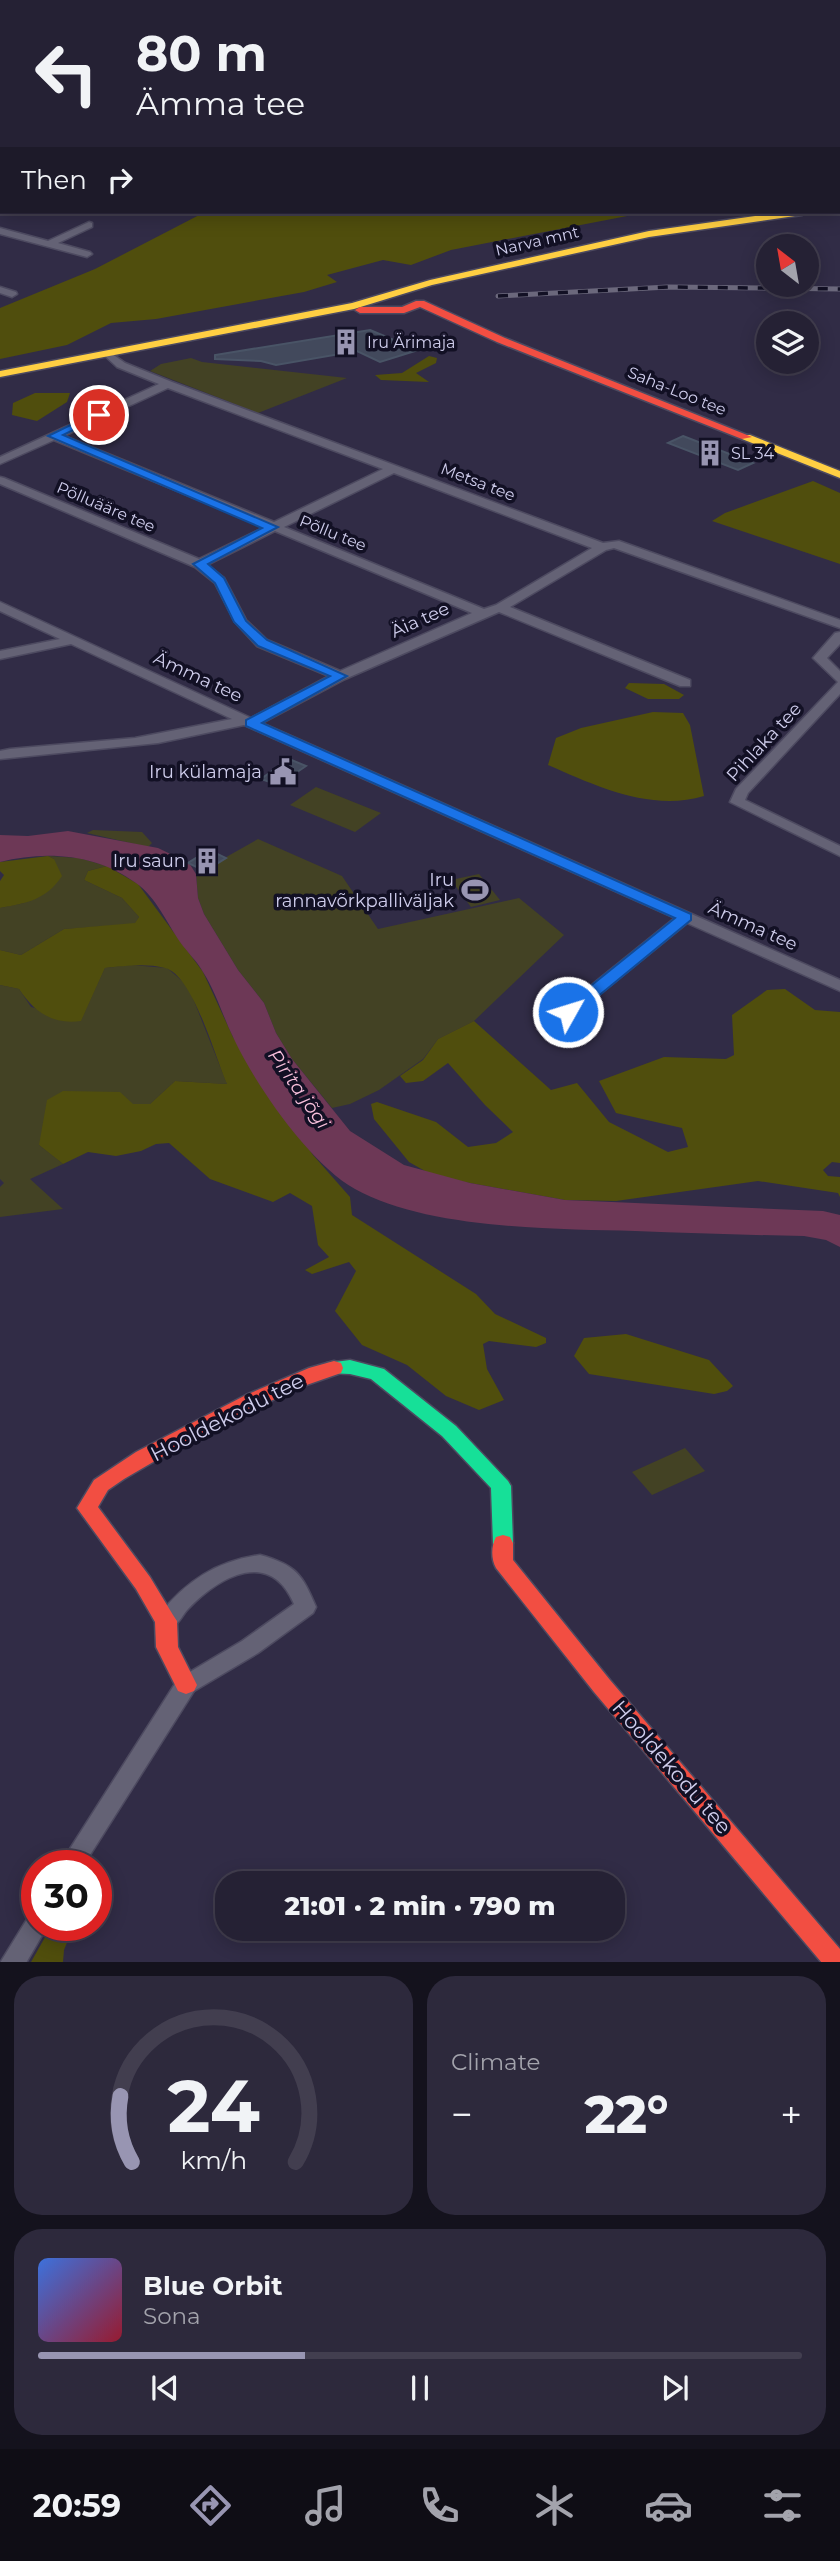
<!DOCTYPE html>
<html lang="en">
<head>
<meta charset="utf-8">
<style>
	body { margin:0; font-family:Montserrat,sans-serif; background:#2d293c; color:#f1f3f6; height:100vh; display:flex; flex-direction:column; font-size:26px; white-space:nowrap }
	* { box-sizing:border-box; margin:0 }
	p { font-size:23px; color:#a3a3ac }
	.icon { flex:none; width:38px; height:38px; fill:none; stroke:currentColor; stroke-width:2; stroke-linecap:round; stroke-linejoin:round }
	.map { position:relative; height:1962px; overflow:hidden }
	.details { display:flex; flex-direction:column; gap:14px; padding:14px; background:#14121d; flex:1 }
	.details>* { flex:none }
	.hud { position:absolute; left:0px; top:0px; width:840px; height:214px; box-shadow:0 4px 18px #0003,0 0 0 2px #423e4f; background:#252134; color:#f1f3f6; overflow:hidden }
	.needle { width:46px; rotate:329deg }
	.buttons { position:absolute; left:756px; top:234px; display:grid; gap:14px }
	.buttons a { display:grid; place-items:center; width:63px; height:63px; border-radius:50%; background:#252134; box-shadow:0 4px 18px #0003,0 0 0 2px #423e4f; font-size:35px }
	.speed { position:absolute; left:21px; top:1850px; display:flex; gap:14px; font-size:35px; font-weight:700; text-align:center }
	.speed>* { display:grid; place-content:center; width:91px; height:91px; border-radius:50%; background:#252134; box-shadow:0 4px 18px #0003,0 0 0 2px #423e4f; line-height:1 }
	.speed .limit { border:10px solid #d22; background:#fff; color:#111 }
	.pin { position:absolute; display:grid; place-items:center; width:60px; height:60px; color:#fff; margin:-30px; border:4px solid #fff; border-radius:50%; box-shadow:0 2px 7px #0007 }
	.me { position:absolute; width:77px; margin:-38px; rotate:51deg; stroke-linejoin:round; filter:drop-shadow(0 0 5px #0008) }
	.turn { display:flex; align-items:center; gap:24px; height:147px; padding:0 21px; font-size:32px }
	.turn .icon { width:91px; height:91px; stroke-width:2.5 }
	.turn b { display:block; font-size:49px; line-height:60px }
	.then { display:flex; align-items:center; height:66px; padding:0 21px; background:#0003; gap:14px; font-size:26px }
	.big { font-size:52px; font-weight:800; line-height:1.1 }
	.details .widget { flex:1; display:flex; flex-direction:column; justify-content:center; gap:10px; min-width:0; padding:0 24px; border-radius:28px; background:#2d293c }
	.details .dial { align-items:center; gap:0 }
	.dial svg { height:182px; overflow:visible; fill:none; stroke:#423e4f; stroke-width:7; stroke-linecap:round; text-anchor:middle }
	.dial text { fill:#f1f3f6; stroke:none }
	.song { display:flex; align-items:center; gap:21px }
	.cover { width:84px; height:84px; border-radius:10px; background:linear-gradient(135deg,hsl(220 70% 55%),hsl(350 70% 35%)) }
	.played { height:7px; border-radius:4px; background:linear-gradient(90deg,#9895b2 35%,#423e4f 35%) }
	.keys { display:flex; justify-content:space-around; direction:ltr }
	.heat { display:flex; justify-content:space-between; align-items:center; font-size:38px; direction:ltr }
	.details .tiles { flex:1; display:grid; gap:14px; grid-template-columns:1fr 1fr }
	.widget:last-child { grid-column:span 2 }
	.trip { position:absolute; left:215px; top:1871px; width:410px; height:70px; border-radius:28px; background:#252134; box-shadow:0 4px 18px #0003,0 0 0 2px #423e4f; font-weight:800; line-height:70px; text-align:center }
	.tabs { display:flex; height:112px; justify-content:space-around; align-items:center; background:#0f0d15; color:#a3a3ac }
	.tabs .icon { width:49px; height:49px }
	.tabs .active { color:#9895b2 }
	.tabs b { font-size:32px; color:#f1f3f6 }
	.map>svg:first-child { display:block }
	.green { fill:#434224 }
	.forest { fill:#504e0d }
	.water { fill:#6d3856 }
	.building { fill:#42495c; stroke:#495466; stroke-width:2 }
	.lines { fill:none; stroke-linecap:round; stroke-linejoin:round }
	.street-casing { stroke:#4d4a60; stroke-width:3 }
	.fast-casing { stroke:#4d4a60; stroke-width:3 }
	.slow-casing { stroke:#4d4a60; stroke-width:3 }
	.jam-casing { stroke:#4d4a60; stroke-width:3 }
	.street { fill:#646275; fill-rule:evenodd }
	.fast { fill:#16e098; fill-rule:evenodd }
	.slow { fill:#ffcf43; fill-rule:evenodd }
	.jam { fill:#f24e42; fill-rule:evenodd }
	.rail-casing { stroke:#6b687c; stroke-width:5 }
	.rail { stroke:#121024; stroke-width:3.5; stroke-dasharray:10; stroke-linecap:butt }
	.route { fill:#1a73e8; stroke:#114b97; stroke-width:2 }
	.labels { text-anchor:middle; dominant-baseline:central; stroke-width:7; stroke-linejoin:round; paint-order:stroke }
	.far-street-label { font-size:16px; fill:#cfcdec; stroke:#121024 }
	.far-poi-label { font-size:16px; fill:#cfcdec; stroke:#121024; text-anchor:start }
	.street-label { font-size:18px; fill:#cfcdec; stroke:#121024 }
	.poi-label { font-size:18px; fill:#cfcdec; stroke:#121024; text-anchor:end }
	.water-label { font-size:19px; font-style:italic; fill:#f6beda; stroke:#121024 }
	.near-street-label { font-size:21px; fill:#cfcdec; stroke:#121024 }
</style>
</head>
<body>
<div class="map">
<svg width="840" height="1963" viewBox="0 0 840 1963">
	<rect width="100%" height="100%" fill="#312c46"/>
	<g class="green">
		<path d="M 191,358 L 202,362 L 347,378 L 258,413 L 150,371 L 161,364 Z"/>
		<path d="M 316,787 L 381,813 L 355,832 L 290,805 Z"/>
		<path d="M 93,830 L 142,832 L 152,843 L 148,847 L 87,833 Z"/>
		<path d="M 258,839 L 342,876 L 378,929 L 519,898 L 564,935 L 474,1021 L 438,1039 L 423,1059 L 379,1090 L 350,1104 L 332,1108 L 292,1059 L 276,1033 L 264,1003 L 238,970 L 204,914 L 198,898 L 196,874 Z"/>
		<path d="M 48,856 L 79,858 L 107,866 L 88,871 L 84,880 L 122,898 L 139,917 L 135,924 L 64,929 L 21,955 L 0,950 L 0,908 L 24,903 L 54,859 Z"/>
		<path d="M 479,874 L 500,900 L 471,907 L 451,880 Z"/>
		<path d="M 131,965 L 167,968 L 188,986 L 227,1084 L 175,1081 L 150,1104 L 133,1105 L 39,1145 L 63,1164 L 30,1179 L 63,1209 L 0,1217 L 0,1187 L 4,1183 L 0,1179 L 0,985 L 19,989 L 31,1007 L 81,1020 L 105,968 Z"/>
		<path d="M 685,1448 L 705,1471 L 652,1495 L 632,1472 Z"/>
	</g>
	<g class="forest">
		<path d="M 205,212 L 648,212 L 451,250 L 411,265 L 383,260 L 327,275 L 337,282 L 304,292 L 156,319 L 111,323 L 67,345 L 0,359 L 0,308 L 95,269 Z"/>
		<path d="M 429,356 L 437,358 L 436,363 L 416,373 L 429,382 L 381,380 L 375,375 L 402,373 Z"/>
		<path d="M 35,393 L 70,393 L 67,402 L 37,421 L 12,415 L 13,403 Z"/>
		<path d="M 813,481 L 840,493 L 840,564 L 712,521 L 725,513 Z"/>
		<path d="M 629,683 L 664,684 L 684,695 L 679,699 L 648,699 L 625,688 Z"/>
		<path d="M 653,712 L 683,713 L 690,725 L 704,796 C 651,812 596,786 548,765 L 556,738 L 581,728 Z"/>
		<path d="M 48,856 L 54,859 L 62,876 C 46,900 27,903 0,908 L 0,881 L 4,875 L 0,871 L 0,862 Z"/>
		<path d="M 107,866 L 138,884 L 203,972 L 233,1037 L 313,1155 L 350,1197 L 352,1215 L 476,1294 L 495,1314 L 546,1338 L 546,1343 L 536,1347 L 489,1341 L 483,1344 L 487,1369 L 504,1400 L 479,1410 L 446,1396 L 407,1365 L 362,1345 L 335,1311 L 356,1271 L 349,1262 L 312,1274 L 305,1270 L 329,1257 L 318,1245 L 312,1206 L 290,1193 L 273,1202 L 210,1179 L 169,1143 L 156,1144 L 141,1151 L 116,1156 L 88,1152 L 63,1164 L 39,1145 L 47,1100 L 63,1091 L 120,1092 L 133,1104 L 150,1104 L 175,1081 L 227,1084 C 215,1057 193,975 165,968 C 146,963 124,966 105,968 L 81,1021 C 53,1025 34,1012 19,989 L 0,985 L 0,950 L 21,955 L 64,929 L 135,923 L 139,917 L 122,898 L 84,880 L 88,871 Z"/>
		<path d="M 785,989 L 815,1010 L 840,1012 L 840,1163 L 832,1162 L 823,1170 L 828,1176 L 840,1177 L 840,1197 L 838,1193 L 758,1181 L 616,1201 L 565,1200 L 470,1183 L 432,1175 L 409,1162 L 374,1119 L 371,1104 L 377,1102 L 436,1122 L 468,1147 L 496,1143 L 513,1132 L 485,1105 L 448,1063 L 423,1081 L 406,1083 L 400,1076 L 423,1060 L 438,1039 L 474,1021 L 551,1090 L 577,1083 L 609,1122 L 668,1152 L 688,1147 L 682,1128 L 616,1113 L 599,1081 L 664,1057 L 726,1059 L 734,1055 L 732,1015 L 767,990 Z"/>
		<path d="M 626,1334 L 709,1360 L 733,1386 L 727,1391 L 714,1394 L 589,1374 L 574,1356 L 584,1338 Z"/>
		<path d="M 52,1925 L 74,1925 L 64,1950 L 63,1962 L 31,1962 Z"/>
	</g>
	<path class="water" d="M 68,831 L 158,848 L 189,863 L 196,874 L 198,898 L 204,914 L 238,970 L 264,1003 L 276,1033 L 292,1059 L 350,1131 L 404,1165 L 470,1183 L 565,1200 L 823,1211 L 840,1215 L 840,1247 L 826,1240 L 804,1236 C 748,1235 691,1233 635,1231 C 554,1229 426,1229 355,1189 C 310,1164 256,1086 234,1039 C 223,1017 216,992 203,972 C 197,961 187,952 180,942 C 167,923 156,897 136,883 C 97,854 46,850 0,862 L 0,835 L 28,836 Z"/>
	<g class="building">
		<path d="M 370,330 L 418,350 L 380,362 L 357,351 L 276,365 L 261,361 L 215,359 L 215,355 Z"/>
		<path d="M 683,436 L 753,463 L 738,470 L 668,443 Z"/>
		<path d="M 289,759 L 306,766 L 278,785 L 261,779 Z"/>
		<path d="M 209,850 L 226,858 L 205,871 L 188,863 Z"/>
	</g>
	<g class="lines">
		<g class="street-casing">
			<g id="street">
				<path d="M 468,0 L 478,0 L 480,2 L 470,2 Z"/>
				<path d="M 599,0 L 608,0 L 597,2 Z"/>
				<path d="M 838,107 L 840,107 L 840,114 L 838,113 Z"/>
				<path d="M 2,207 L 2,212 L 5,212 L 0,214 Z"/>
				<path d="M 89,222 L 92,223 L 92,227 L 58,243 L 90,252 L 92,254 L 87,257 L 0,234 L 0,228 L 48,241 Z"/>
				<path d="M 0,287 L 16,292 L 17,294 L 12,297 L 0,293 Z"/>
				<path d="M 108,351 L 125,363 L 172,382 L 603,543 L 619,541 L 840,620 L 840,628 L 614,548 L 606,550 L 510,607 L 690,680 L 690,686 L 680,686 L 499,612 L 345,679 L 262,723 L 840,980 L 840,991 L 687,923 L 574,1015 L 562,1015 L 560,1012 L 562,1009 L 675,918 L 244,725 L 158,743 L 0,759 L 0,751 L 10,749 L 135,738 L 232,719 L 71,644 L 0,659 L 0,651 L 60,639 L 0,611 L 0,602 L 251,718 L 329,676 L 257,646 L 235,622 L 215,583 L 195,567 L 0,484 L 0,477 L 4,478 L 199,559 L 265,527 L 54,440 L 0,464 L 0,457 L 159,384 L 117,367 L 103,354 ZM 168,388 L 383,469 L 274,522 L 64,436 ZM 394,473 L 592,548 L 496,605 L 484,609 L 284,527 ZM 275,531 L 472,613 L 340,671 L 267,640 L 246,620 L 224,578 L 207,565 Z"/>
				<path d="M 840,632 L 840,644 L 827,658 L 840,671 L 840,694 L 748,793 L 745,800 L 840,846 L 840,856 L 730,802 L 736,789 L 838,682 L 813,658 L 835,633 Z"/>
				<path d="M 260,1555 C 296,1565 302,1574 316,1607 L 313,1613 L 258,1653 L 194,1691 L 83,1866 L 59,1866 L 178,1679 L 242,1641 L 294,1604 C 270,1548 220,1576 188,1609 C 183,1614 180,1622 174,1626 C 169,1630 164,1629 159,1627 L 155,1621 L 159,1615 C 186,1581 217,1561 260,1555 Z"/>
				<path d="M 37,1913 L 37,1925 L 48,1925 L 26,1963 L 0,1963 L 29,1916 Z"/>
			</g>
		</g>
		<g class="fast-casing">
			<g id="fast">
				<path d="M 840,205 L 840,211 L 838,212 L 838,206 Z"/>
				<path d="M 350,1360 L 384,1369 L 456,1426 L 508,1481 L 511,1486 L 513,1543 L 510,1549 L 503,1551 L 496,1549 L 493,1543 L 491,1488 L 442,1436 L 371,1379 L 350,1374 L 327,1373 L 325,1368 L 327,1363 Z"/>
			</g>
		</g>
		<g class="slow-casing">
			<g id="slow">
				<path d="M 784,212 L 807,212 L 802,215 L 649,237 L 432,285 L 354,309 L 0,377 L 0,371 L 352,303 L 430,280 L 649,231 Z"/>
				<path d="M 742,435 L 750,435 L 840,471 L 840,478 L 742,439 Z"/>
			</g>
		</g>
		<g class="jam-casing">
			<g id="jam">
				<path d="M 416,301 L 424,301 L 505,338 L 752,437 L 742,439 L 497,342 L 420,307 L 404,313 L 360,313 L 355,310 L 360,307 L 402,307 Z"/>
				<path d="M 334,1361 L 341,1363 L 343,1368 L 341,1373 L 295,1389 L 184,1444 L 124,1479 L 108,1490 L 98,1507 L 150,1577 L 173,1615 L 177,1621 L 178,1647 L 197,1685 L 194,1691 L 186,1694 L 178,1691 L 156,1647 L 155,1622 L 136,1589 L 77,1508 L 94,1480 L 136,1452 L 246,1395 L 309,1368 Z"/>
				<path d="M 503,1535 L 510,1537 L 513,1543 L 513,1560 L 610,1680 L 840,1949 L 840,1963 L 822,1963 L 594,1692 L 496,1568 C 491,1559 491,1546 496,1537 Z"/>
			</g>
		</g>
		<use href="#street" class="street"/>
		<use href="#fast" class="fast"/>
		<use href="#slow" class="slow"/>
		<use href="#jam" class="jam"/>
		<g class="rail-casing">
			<path id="rail" d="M 498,296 L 668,287 L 840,289"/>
		</g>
		<use href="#rail" class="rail"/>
	</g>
	<path class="route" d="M 95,413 L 105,415 L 63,435 L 278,527 L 208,564 L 224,578 L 246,621 L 267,640 L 347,676 L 262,723 L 691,914 L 691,920 L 574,1016 L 562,1016 L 562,1009 L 675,918 L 246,726 L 246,720 L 330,676 L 258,646 L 234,622 L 215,583 L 193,564 L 262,528 L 48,436 Z"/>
	<defs>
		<g id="building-bare" transform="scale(2.1)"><path d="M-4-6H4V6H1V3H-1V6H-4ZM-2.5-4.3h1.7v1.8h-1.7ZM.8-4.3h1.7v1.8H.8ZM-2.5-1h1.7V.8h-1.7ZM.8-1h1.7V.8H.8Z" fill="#9895b2" stroke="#121024" stroke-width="2.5" paint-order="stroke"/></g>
		<g id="civic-bare" transform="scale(2.1)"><path d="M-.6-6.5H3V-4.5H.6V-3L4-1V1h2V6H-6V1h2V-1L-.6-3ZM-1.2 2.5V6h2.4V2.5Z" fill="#9895b2" stroke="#121024" stroke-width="2.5" paint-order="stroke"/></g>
		<g id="stadium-bare" transform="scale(2.1)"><path d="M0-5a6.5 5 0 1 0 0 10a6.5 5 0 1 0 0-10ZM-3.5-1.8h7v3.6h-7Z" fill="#9895b2" stroke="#121024" stroke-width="2.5" paint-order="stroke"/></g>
	</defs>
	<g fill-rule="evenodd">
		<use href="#building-bare" x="346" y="342"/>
		<use href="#building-bare" x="710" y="453"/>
		<use href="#civic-bare" x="283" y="772"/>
		<use href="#building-bare" x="207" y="861"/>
		<use href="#stadium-bare" x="475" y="890"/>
	</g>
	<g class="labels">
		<g class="far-street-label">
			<text transform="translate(537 241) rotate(-13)">Narva mnt</text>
			<text transform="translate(677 391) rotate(22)">Saha-Loo tee</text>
			<text transform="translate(478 482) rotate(21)">Metsa tee</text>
			<text transform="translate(106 507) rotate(23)">Põlluääre tee</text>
			<text transform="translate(333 533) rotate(22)">Põllu tee</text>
		</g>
		<g class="far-poi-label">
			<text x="367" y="342">Iru Ärimaja</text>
			<text x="731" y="453">SL 34</text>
		</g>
		<g class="street-label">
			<text transform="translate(420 620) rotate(-24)">Äia tee</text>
			<text transform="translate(198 677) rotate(25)">Ämma tee</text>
			<text transform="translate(764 742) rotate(-47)">Pihlaka tee</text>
			<text transform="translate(753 926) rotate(24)">Ämma tee</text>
		</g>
		<g class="poi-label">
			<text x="262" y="772">Iru külamaja</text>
			<text x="186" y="861">Iru saun</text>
			<text x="454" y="880">Iru<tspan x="454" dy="21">rannavõrkpalliväljak</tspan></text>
		</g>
		<g class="water-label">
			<text transform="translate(299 1089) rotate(55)">Pirita jõgi</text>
		</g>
		<g class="near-street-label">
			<text transform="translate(227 1417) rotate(-27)">Hooldekodu tee</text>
			<text transform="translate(672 1767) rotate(49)">Hooldekodu tee</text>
		</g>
	</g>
</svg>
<div class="buttons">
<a><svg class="needle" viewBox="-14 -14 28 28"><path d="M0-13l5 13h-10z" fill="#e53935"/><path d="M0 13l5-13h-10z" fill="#a3a3ac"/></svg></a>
<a><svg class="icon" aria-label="layers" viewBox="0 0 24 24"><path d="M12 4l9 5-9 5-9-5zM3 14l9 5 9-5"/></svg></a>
</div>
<div class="speed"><div class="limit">30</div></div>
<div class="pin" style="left:99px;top:415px;background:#d93025"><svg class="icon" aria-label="arrive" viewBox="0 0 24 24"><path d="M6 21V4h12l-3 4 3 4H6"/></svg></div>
<svg class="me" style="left:568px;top:1012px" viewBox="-20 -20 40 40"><circle r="17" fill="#1a73e8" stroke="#fff" stroke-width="3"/><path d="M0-11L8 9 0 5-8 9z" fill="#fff"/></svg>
<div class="trip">21:01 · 2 min · 790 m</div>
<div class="hud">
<div class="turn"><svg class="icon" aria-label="left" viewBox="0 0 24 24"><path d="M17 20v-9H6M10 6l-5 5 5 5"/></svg><div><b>80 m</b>Ämma tee</div></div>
<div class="then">Then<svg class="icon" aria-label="right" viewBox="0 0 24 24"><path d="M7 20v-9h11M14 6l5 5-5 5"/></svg></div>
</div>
</div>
<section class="details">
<div class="tiles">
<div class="widget dial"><svg viewBox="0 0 100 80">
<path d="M14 69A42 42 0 1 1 86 69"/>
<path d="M14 69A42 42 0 0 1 9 40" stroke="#9895b2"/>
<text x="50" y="56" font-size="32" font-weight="700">24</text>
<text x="50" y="72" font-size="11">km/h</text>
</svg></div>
<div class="widget"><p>Climate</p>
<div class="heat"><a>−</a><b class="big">22°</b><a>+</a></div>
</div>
<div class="widget">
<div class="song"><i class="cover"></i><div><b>Blue Orbit</b><p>Sona</p></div></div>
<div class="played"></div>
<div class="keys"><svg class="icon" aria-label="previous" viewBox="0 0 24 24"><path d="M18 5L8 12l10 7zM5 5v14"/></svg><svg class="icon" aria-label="pause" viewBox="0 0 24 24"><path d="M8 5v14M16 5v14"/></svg><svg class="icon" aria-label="next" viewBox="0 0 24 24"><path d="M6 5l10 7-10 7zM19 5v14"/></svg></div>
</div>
</div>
</section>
<nav class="tabs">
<b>20:59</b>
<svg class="icon active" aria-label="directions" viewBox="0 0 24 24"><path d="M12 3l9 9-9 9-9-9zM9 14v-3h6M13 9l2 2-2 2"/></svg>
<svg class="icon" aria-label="music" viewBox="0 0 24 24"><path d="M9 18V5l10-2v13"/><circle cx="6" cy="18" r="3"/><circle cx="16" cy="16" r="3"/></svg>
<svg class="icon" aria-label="phone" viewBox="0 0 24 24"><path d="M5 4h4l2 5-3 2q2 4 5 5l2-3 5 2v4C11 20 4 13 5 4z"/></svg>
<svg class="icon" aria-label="climate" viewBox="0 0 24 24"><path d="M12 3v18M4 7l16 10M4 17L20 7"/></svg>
<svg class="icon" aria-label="car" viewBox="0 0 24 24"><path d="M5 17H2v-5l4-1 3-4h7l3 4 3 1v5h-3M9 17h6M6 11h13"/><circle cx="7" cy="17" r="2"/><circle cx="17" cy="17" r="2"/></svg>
<svg class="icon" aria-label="filters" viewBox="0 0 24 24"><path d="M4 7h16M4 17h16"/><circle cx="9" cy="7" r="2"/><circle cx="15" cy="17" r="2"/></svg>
</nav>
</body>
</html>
